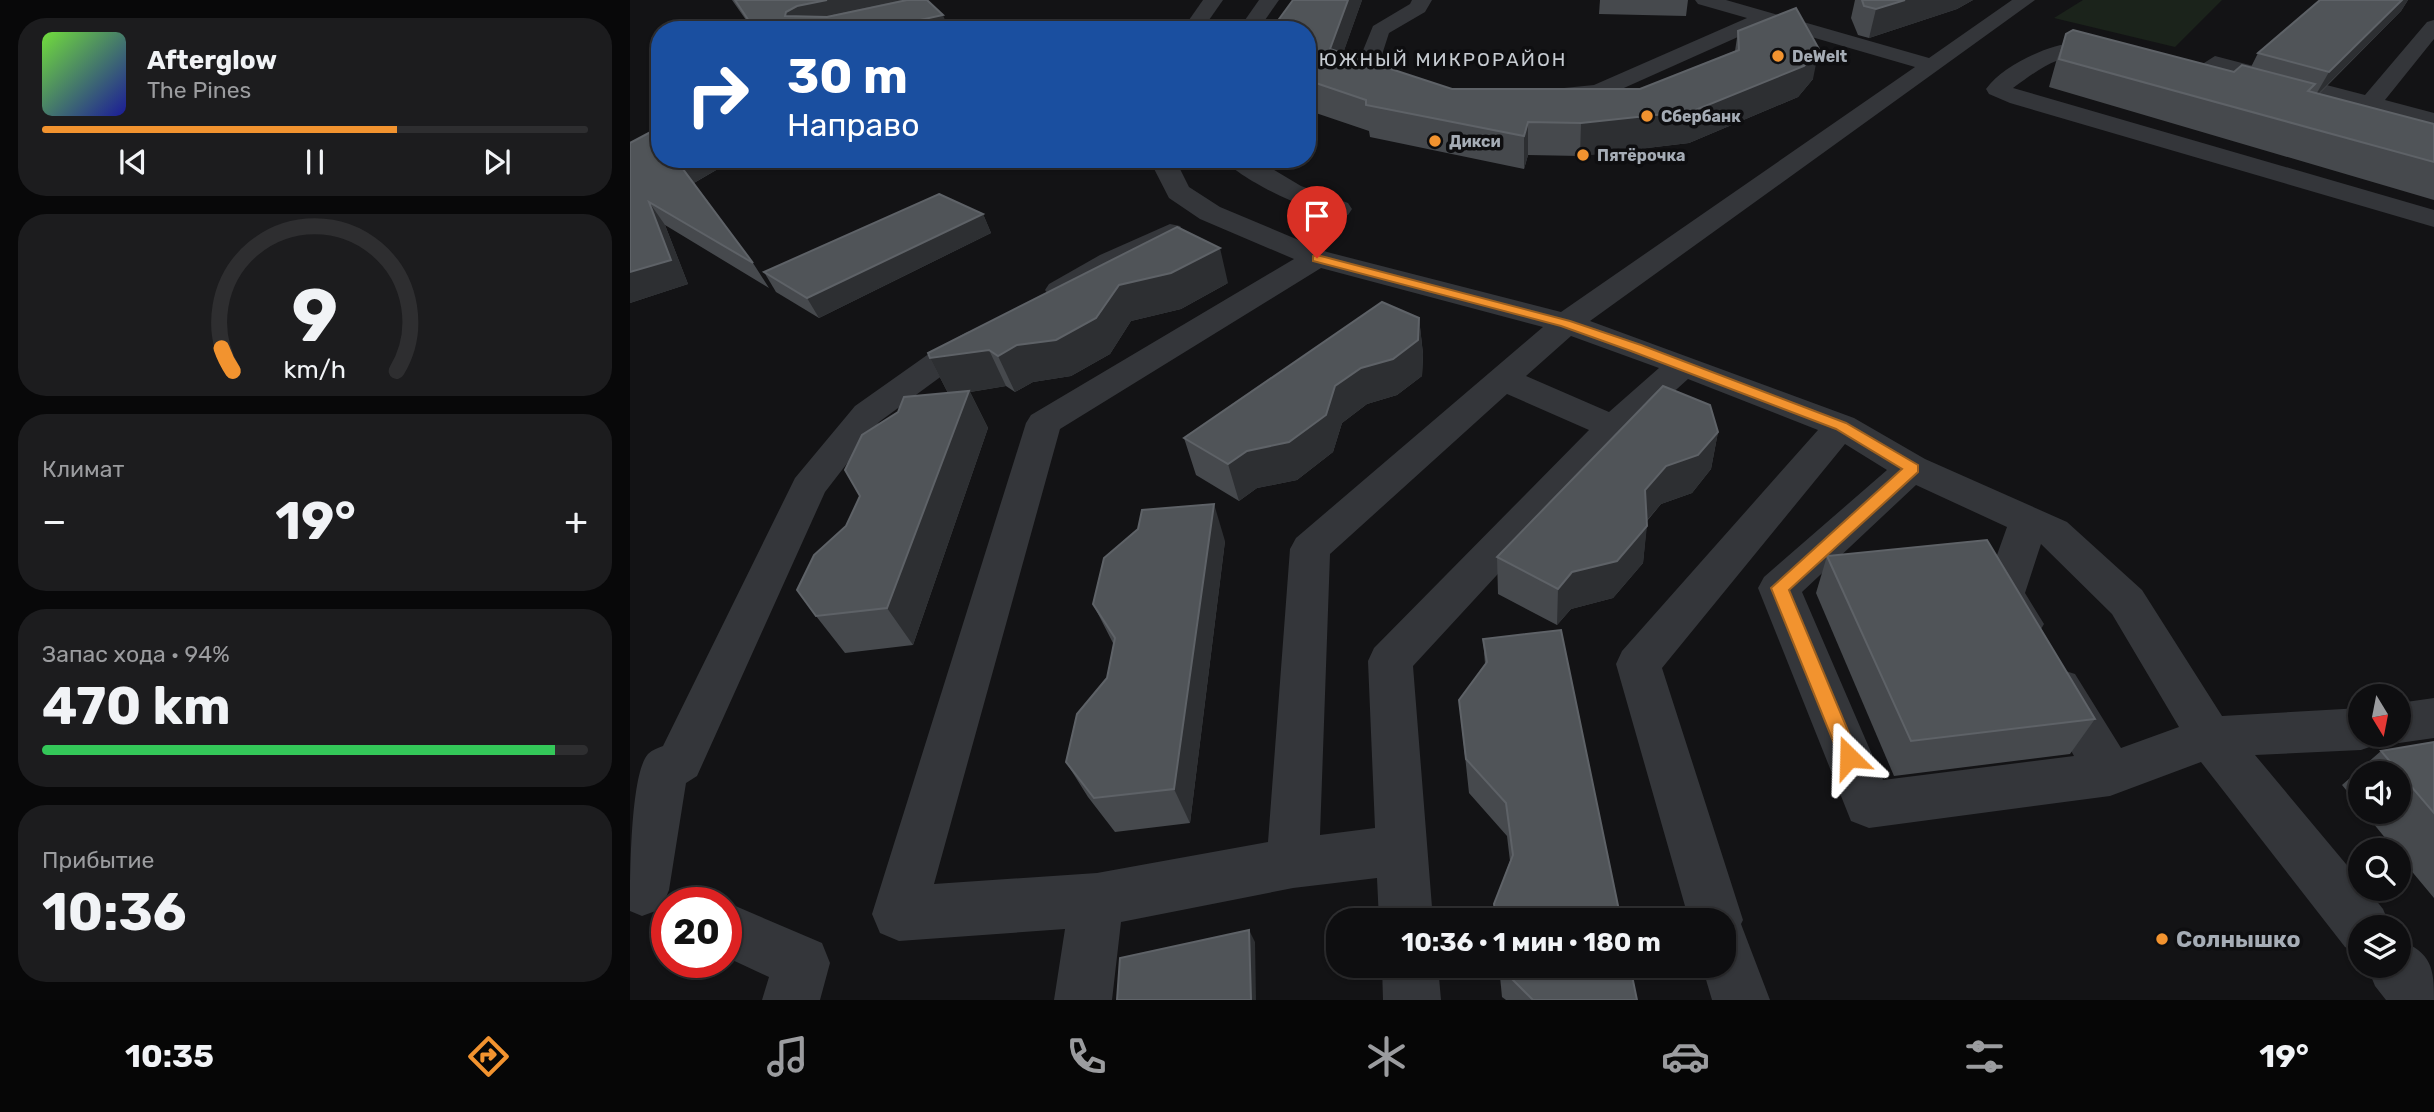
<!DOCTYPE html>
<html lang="ru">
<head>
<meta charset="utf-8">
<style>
	body { margin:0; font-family:Rubik,sans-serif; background:#1c1c1e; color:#f1f3f6; height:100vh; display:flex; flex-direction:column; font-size:26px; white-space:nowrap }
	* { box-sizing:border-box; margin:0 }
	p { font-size:23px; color:#9b9c9f }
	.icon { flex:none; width:38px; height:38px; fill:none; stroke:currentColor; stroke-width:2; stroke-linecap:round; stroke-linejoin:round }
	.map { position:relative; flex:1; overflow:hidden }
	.side { display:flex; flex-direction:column; gap:18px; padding:18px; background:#080809; width:630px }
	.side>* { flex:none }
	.hud { position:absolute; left:21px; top:21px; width:665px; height:147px; border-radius:28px; box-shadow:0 2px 5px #0004,0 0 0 2px #2e2e30; background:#1a4fa0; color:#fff; overflow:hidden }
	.needle { width:46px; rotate:170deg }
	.buttons { position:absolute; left:1718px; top:684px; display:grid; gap:14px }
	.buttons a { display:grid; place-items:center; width:63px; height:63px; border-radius:50%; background:#0e0e10; box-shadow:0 2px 5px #0004,0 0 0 2px #2e2e30; font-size:35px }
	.speed { position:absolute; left:21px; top:887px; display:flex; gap:14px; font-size:35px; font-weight:700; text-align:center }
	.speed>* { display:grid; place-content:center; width:91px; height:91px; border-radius:50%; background:#0e0e10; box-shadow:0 2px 5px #0004,0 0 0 2px #2e2e30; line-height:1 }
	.speed .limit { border:10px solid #d22; background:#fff; color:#111 }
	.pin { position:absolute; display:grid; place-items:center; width:60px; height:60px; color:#fff; margin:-72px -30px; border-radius:50% 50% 50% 0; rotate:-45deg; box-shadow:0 0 7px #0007 }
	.pin .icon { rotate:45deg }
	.me { position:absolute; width:77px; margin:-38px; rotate:338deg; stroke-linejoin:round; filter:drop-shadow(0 0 5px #0008) }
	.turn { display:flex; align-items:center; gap:24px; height:147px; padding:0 21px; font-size:32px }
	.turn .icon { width:91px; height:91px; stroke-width:2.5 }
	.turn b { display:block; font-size:49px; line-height:60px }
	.big { font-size:52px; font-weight:700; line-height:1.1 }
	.side .widget { flex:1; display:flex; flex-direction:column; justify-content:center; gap:10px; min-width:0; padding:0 24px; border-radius:28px; background:#1c1c1e }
	.side .dial { align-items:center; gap:0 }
	.dial svg { height:182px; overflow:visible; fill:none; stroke:#2e2e30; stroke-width:7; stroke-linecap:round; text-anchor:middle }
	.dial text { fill:#f1f3f6; stroke:none }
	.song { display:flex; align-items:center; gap:21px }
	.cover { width:84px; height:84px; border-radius:10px; background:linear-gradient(135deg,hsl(100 70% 55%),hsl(240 70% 35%)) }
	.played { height:7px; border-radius:4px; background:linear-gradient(90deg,#f2932f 65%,#2e2e30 65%) }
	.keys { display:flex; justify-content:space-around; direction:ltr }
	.heat { display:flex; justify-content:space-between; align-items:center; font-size:38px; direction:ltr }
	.charge { height:10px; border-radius:5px; background:linear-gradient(90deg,#34c759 94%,#2e2e30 0) }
	.trip { position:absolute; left:696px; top:908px; width:410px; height:70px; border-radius:28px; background:#0e0e10; box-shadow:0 2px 5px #0004,0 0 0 2px #2e2e30; font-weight:700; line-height:70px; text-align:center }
	.tab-bar { display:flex; height:112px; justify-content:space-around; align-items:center; background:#060606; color:#9b9c9f }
	.tab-bar .icon { width:49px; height:49px }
	.tab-bar .selected { color:#f2932f }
	.tab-bar b { font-size:32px; color:#f1f3f6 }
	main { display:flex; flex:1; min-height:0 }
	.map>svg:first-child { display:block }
	.green { fill:#1b231b }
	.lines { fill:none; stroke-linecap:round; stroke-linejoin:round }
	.minor { fill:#34363a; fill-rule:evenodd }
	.wall { fill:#46494d }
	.shaded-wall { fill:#2d2f32 }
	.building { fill:#505458; stroke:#5e6267; stroke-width:2 }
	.route { fill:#f2932f; stroke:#9d601f; stroke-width:2 }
	.poi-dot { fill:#f2932f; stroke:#0e0e10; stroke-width:2.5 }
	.labels { text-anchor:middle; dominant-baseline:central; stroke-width:7; stroke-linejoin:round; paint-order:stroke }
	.far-poi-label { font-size:16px; font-weight:bold; fill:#a5acb5; stroke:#0e0e10; text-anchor:start }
	.far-quarter-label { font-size:19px; letter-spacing:2px; fill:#c6cbd1; stroke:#0e0e10 }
	.near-poi-label { font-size:23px; font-weight:bold; fill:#a5acb5; stroke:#0e0e10; text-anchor:start }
</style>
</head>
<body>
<main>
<section class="side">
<div class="widget">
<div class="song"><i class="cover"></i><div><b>Afterglow</b><p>The Pines</p></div></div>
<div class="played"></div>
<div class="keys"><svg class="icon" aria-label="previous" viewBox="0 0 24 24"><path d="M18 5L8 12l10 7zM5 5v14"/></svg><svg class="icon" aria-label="pause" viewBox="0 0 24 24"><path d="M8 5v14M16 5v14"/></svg><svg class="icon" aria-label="next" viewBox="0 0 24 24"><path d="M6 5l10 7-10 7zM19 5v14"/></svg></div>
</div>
<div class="widget dial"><svg viewBox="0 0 100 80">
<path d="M14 69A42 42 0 1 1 86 69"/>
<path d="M14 69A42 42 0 0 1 9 59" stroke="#f2932f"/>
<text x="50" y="56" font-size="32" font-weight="700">9</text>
<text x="50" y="72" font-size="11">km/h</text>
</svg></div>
<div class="widget"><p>Климат</p>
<div class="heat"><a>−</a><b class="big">19°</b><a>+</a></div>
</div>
<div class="widget"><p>Запас хода · 94%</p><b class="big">470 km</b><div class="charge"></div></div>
<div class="widget"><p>Прибытие</p><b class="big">10:36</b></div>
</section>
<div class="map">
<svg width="1804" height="1000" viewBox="0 0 1804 1000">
	<rect width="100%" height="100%" fill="#131315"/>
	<path class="green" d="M 1453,0 L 1592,0 L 1545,47 L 1424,18 Z"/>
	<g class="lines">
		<g class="minor">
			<path d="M 573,0 L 593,0 L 572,30 L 552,30 Z"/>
			<path d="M 629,0 L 649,0 L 628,30 L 608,30 Z"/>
			<path d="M 782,0 L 802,0 L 795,12 L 759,33 L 748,67 L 783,85 L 786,90 L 775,97 L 728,75 L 725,70 L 743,26 L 780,4 Z"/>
			<path d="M 1065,0 L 1096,0 L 1299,58 L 1382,0 L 1405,0 L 960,321 L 1224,418 L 1295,459 L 1437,522 L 1512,590 L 1592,716 L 1731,708 L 1731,735 L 1769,735 L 1769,703 L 1804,698 L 1804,738 L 1769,743 L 1752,736 L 1748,744 L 1731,750 L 1625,755 L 1731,882 L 1731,889 L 1737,889 L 1753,909 L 1761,928 L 1731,928 L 1731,954 L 1715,947 L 1571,762 L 1480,796 L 1239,828 L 1221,821 L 1128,588 L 1134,577 L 1257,470 L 1215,444 L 1032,668 L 1113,920 L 1111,924 L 1140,1000 L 1082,1000 L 1072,966 L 1094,966 L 1094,920 L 1059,920 L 986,664 L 992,651 L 1188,430 L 1058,379 L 996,435 L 783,666 L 803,920 L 749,920 L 747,878 L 663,888 L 491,922 L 482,1000 L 424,1000 L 435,929 L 269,941 L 250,933 L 242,914 L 396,423 L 401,415 L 664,259 L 570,219 L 539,198 L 519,159 L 545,159 L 559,187 L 590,207 L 697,252 L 931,312 L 1285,67 L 1137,24 L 976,96 L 922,102 L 914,100 L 910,95 L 914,90 L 964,85 L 1117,18 L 1068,4 ZM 691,268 L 913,327 L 666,538 L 660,549 L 638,842 L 467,873 L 304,884 L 430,429 ZM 941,336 L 1029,368 L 979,412 L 896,376 ZM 877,394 L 959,430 L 744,648 L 738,661 L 745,828 L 690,835 L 700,554 ZM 1286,485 L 1377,527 L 1353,594 L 1377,636 L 1392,641 L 1407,636 L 1414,624 L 1395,593 L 1411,544 L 1482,614 L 1549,727 L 1491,748 L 1445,674 L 1429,669 L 1413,674 L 1406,688 L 1444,756 L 1253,780 L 1172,592 Z"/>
			<path d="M 1804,20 L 1804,39 L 1755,100 L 1804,113 L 1804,127 L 1577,68 L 1574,63 L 1585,56 L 1735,95 L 1797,22 Z"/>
			<path d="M 1446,42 L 1481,47 L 1492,53 L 1481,59 C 1435,50 1420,61 1383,88 L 1804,210 L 1804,227 L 1380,103 L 1359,94 L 1356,89 C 1373,65 1418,45 1446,42 Z"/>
			<path d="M 594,159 L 626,159 L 671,186 L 718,203 L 722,209 L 718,215 C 694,221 608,179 594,159 Z"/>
			<path d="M 540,224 L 550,226 L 554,232 L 550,238 L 441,296 L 430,299 L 419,296 L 415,290 L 419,284 L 470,255 Z"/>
			<path d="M 348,329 L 359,332 L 364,339 L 359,346 L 324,367 L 249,422 L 195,492 L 67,776 L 56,783 L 39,890 L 31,909 L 12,916 L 0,911 C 0,880 0,774 18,754 C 22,750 28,748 33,746 L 165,478 L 225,406 L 300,353 L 337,332 Z"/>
			<path d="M 96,902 L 192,943 L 200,963 L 190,1000 L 132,1000 L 139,977 L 96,957 L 96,903 L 92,903 Z"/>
			<path d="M 1769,940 C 1802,953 1804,968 1804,1000 L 1756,1000 L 1745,986 L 1737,966 L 1769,966 Z"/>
			<path d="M 752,966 L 808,966 L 811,1000 L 753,1000 Z"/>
		</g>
	</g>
	<g class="wall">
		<path d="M 102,0 L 274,0 L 195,17 L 319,30 L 123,30 Z"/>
		<path d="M 663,0 L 732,0 L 713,53 L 822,89 L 1010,89 L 1105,51 L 1108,31 L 1183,79 L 1168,97 L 1059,143 L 950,156 L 898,155 L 894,169 L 740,137 L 739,131 L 677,110 L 677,30 Z"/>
		<path d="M 970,0 L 1058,0 L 1056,16 L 969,14 Z"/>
		<path d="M 1225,0 L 1343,0 L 1327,9 L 1239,38 L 1228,35 L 1221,18 Z"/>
		<path d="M 1690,0 L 1778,0 L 1771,11 L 1689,94 L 1804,124 L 1804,200 L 1419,87 L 1426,62 L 1436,34 L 1604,72 L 1621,67 L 1628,53 Z"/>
		<path d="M 0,143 L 105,159 L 64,183 L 123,263 L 139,288 L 35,225 L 58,284 L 0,303 Z"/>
		<path d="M 353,214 L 361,233 L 189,318 L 146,292 L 134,272 Z"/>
		<path d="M 598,283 L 551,309 L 501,321 L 480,354 L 441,376 L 403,382 L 385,392 L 376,386 L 340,392 L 358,428 L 283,645 L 215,653 L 186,616 L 216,526 L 318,393 L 300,358 Z"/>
		<path d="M 789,318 L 793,354 L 792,376 L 767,395 L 737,404 L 712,423 L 703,452 L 667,480 L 627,488 L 609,501 L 566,475 L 554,438 Z"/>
		<path d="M 1088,432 L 1081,469 L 1062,493 L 1031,504 L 1017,521 L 1013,563 L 983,598 L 941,609 L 927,625 L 868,594 L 867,557 Z"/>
		<path d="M 595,541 L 560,823 L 485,832 L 458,797 L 436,762 L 477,678 L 484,645 L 463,604 Z"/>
		<path d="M 1197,556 L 1465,719 L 1440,754 L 1264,776 L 1186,593 Z"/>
		<path d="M 853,639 L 991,920 L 865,920 L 864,904 L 880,861 L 877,836 L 839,793 L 829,700 L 855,664 Z"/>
		<path d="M 1804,742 L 1804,898 L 1769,856 L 1769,850 L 1765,850 L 1734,812 L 1769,812 L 1769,774 L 1731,774 L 1731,808 L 1712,785 L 1751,751 Z"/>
		<path d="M 869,966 L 1000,966 L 1007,1000 L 876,1000 L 872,997 Z"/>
	</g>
	<g class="shaded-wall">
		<path d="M 197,0 L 274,0 L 174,21 L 155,16 L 156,12 L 167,6 Z"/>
		<path d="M 718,0 L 732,0 L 704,79 L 700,49 Z"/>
		<path d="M 1275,0 L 1343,0 L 1327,9 L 1239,38 L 1246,9 Z"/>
		<path d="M 1772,0 L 1778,0 L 1771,11 L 1684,98 L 1699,72 Z"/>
		<path d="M 313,15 L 319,30 L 245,30 Z"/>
		<path d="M 1189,49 L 1183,79 L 1168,97 L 1059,143 L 950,156 L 951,123 Z"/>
		<path d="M 898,122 L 898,155 L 894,169 L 894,136 Z"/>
		<path d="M 51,159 L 105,159 L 62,184 L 47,161 Z"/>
		<path d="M 19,202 L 35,225 L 58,284 L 0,303 L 0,272 Z"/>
		<path d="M 353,214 L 361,233 L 189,318 L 177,298 Z"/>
		<path d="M 590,248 L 598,283 L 551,309 L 501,321 L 480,354 L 441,376 L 403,382 L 385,392 L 368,356 L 489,285 Z"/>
		<path d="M 789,318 L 793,354 L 792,376 L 767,395 L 737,404 L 712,423 L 703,452 L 667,480 L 627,488 L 609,501 L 598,464 L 705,386 Z"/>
		<path d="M 359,350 L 376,386 L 340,392 L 358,428 L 283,645 L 257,608 L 319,395 L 300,358 Z"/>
		<path d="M 1088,432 L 1081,469 L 1062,493 L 1031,504 L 1011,527 L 1015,490 L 1036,466 Z"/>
		<path d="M 584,504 L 595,541 L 560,823 L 544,789 Z"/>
		<path d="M 1017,526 L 1013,563 L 983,598 L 941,609 L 927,625 L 928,589 L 942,572 Z"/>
		<path d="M 619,930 L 625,942 L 626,1000 L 621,1000 Z"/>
	</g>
	<g class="building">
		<path d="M 105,0 L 197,0 L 167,6 L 156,12 L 155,16 L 197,17 L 277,0 L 297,0 L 313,15 L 245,30 L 125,30 Z"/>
		<path d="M 663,0 L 718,0 L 700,49 L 822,89 L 1010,89 L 1109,50 L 1108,31 L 1166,8 L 1189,49 L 1174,66 L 1063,111 L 951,123 L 898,122 L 894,136 L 736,105 L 736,100 L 677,80 L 677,30 L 641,30 Z"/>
		<path d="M 1232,0 L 1275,0 L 1246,9 L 1234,6 Z"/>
		<path d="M 1690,0 L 1772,0 L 1699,72 L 1628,53 Z"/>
		<path d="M 1443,30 L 1604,72 L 1612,65 L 1685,84 L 1678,91 L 1804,124 L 1804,162 L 1429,59 L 1436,34 Z"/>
		<path d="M 30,127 L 30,159 L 51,159 L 47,161 L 123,263 L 19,202 L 41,260 L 0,272 L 0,143 Z"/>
		<path d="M 309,194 L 353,214 L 177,298 L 134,272 Z"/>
		<path d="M 547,227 L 590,248 L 541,273 L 489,285 L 466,318 L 426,340 L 387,345 L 368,356 L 359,350 L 300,358 L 298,353 Z"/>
		<path d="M 752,302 L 789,318 L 788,340 L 763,359 L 731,368 L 705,386 L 696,415 L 659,442 L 617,451 L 598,464 L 554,438 Z"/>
		<path d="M 1033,386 L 1080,405 L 1088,432 L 1068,455 L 1036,466 L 1015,490 L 1017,526 L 987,561 L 942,572 L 928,589 L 867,557 Z"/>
		<path d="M 339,391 L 257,608 L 186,616 L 167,590 L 184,555 L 216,526 L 230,496 L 215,470 L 232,435 L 268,412 L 274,397 Z"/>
		<path d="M 584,504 L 544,789 L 464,798 L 436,762 L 447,714 L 477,678 L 485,638 L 463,604 L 474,558 L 508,529 L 512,510 Z"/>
		<path d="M 1357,540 L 1465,719 L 1281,741 L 1197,556 Z"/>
		<path d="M 931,630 L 991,920 L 866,920 L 864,904 L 883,855 L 876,803 L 836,759 L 829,700 L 857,662 L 853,639 Z"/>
		<path d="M 1804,742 L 1804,813 L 1751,751 Z"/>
		<path d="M 619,930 L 621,1000 L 487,1000 L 490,958 Z"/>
		<path d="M 871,966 L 1000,966 L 1007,1000 L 903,1000 L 871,968 Z"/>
	</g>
	<path class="route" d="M 687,255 L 940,321 L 1011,345 L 1216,423 L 1288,465 L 1288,472 L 1159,590 L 1229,757 L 1226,763 L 1219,766 L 1212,763 L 1141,588 L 1272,469 L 1206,429 L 1001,351 L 931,326 L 683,261 L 683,256 Z"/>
	<g class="poi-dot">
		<circle cx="1148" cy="56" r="7"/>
		<circle cx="1017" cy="116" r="7"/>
		<circle cx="805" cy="141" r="7"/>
		<circle cx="953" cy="155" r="7"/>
		<circle cx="1532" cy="939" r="7"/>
	</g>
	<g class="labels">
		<g class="far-poi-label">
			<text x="1162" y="56">DeWelt</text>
			<text x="1031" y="116">Сбербанк</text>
			<text x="819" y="141">Дикси</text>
			<text x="967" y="155">Пятёрочка</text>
		</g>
		<g class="far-quarter-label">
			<text x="813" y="59">ЮЖНЫЙ МИКРОРАЙОН</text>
		</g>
		<g class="near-poi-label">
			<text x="1546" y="939">Солнышко</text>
		</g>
	</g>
</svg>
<div class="buttons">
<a><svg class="needle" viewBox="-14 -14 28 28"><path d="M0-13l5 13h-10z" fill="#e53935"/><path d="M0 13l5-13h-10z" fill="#9b9c9f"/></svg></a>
<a><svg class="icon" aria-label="sound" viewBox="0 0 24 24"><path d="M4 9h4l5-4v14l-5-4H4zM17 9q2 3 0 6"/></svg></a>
<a><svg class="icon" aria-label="search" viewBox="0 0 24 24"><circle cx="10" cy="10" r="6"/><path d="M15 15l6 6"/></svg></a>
<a><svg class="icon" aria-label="layers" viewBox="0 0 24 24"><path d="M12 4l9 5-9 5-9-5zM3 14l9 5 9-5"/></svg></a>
</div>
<div class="speed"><div class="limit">20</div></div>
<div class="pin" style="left:687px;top:258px;background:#d93025"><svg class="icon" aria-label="arrive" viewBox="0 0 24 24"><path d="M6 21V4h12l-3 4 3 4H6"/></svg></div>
<svg class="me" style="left:1219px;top:757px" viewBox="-20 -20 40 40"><path d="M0-17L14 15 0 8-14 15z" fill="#f2932f" stroke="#fff" stroke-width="4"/></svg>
<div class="trip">10:36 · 1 мин · 180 m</div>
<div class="hud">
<div class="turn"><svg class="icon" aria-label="right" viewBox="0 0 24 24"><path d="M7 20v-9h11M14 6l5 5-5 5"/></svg><div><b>30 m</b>Направо</div></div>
</div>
</div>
</main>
<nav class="tab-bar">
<b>10:35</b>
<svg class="icon selected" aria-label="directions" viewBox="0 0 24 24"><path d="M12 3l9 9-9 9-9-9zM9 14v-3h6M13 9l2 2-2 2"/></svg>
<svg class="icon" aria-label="music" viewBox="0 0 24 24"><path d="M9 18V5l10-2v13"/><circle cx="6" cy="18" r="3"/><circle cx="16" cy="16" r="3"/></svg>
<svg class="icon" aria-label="phone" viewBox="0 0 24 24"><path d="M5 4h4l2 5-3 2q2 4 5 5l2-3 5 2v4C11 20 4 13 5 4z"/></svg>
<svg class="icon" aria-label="climate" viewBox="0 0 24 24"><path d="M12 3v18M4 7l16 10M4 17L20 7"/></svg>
<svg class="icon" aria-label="car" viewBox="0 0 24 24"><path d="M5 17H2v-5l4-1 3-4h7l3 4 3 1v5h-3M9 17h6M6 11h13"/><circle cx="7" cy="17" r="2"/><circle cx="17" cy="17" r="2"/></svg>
<svg class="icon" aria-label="filters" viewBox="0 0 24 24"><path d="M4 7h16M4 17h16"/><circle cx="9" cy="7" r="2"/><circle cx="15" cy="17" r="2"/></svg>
<b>19°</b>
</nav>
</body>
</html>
